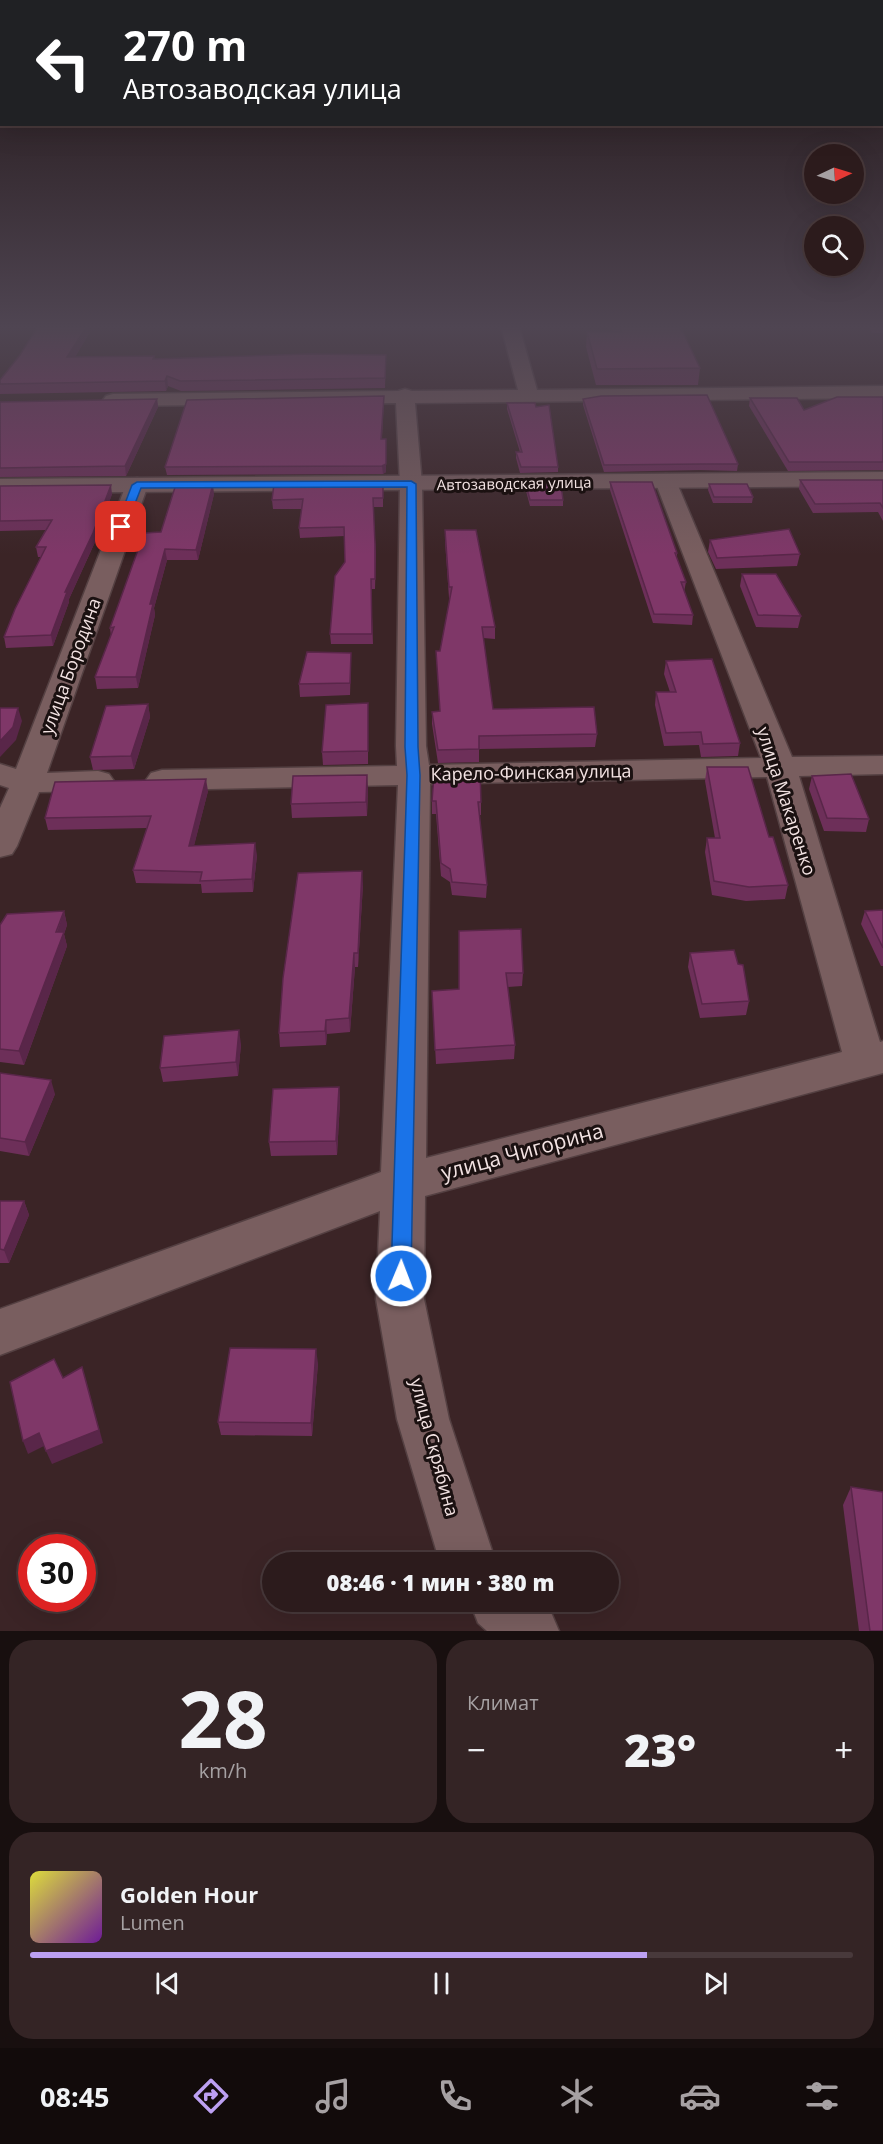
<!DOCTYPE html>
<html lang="ru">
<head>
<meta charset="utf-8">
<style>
	body { margin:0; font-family:"Open Sans",sans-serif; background:#342425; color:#f1f3f6; height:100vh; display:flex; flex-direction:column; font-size:22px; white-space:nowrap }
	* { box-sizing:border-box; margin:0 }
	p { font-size:20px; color:#a6a1a3 }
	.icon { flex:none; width:33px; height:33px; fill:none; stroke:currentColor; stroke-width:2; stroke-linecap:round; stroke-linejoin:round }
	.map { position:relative; height:1631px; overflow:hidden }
	.drawer { display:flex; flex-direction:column; gap:9px; padding:9px; background:#180f0f; flex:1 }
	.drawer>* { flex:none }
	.top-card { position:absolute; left:0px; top:0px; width:884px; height:126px; box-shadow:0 6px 24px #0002,0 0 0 2px #48393b; background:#202124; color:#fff; overflow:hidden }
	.needle { width:39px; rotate:86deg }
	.controls { position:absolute; left:804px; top:144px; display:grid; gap:12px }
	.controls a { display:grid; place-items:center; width:60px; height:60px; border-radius:50%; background:#2c1b1c; box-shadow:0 6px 24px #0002,0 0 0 2px #48393b; font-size:30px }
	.speed { position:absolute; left:18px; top:1534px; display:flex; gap:12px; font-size:30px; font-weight:700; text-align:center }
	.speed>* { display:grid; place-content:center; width:78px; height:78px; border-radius:50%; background:#2c1b1c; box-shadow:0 6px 24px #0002,0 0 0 2px #48393b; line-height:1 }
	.speed .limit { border:9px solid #d22; background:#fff; color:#111 }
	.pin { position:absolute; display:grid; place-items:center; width:51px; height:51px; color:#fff; margin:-26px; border-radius:12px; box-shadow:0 3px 9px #0006 }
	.me { position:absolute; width:66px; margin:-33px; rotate:1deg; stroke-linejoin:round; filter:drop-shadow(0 0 4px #0008) }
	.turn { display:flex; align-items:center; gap:21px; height:126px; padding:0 24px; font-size:27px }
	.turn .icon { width:78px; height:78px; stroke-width:2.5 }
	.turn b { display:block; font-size:42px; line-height:51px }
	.big { font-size:45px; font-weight:800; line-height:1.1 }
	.drawer .widget { flex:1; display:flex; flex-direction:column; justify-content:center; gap:9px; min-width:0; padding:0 21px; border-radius:24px; background:#342425 }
	.drawer .dial { align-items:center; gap:0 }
	.dial b { font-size:78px; line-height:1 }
	.song { display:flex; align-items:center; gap:18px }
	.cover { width:72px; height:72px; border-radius:9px; background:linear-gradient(135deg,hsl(60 70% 55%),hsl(280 70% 35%)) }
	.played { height:6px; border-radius:3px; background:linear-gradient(90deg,#bca0f2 75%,#48393b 75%) }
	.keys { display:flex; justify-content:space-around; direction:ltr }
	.heat { display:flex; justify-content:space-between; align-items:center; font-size:33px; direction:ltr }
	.drawer .tiles { flex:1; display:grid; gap:9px; grid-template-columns:1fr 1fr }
	.widget:last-child { grid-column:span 2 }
	.trip { position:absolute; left:262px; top:1552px; width:357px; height:60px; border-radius:30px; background:#2c1b1c; box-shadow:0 6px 24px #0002,0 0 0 2px #48393b; font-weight:800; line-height:60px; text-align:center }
	.menu { display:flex; height:96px; justify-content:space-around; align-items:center; background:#120b0b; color:#a6a1a3 }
	.menu .icon { width:42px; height:42px }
	.menu .selected { color:#bca0f2 }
	.menu b { font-size:27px; color:#f1f3f6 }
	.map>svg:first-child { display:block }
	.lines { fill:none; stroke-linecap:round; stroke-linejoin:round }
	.street-casing { stroke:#544042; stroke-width:3 }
	.secondary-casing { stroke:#544042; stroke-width:3 }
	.street { fill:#795e5f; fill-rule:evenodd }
	.secondary { fill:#795e5f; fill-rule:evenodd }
	.wall { fill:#6d2f59 }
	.shaded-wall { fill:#592649 }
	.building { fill:#7f3768; stroke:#592649; stroke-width:1.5 }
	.route { fill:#1a73e8; stroke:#114b97; stroke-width:1.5 }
	.labels { text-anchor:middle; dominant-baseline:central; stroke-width:6; stroke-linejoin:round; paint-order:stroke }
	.far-street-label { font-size:15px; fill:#f3e3e3; stroke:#1b1111 }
	.street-label { font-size:18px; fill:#f3e3e3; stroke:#1b1111 }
	.near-street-label { font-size:21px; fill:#f3e3e3; stroke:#1b1111 }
</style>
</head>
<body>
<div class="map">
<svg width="883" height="1631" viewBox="0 0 883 1631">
	<rect width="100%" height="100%" fill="#3b2426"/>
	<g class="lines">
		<g class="street-casing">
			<g id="street">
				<path d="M 501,326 L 519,326 L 537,390 L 883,386 L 883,398 L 415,403 L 422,484 L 426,746 L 429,765 L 761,758 L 655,481 L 658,476 L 666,474 L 674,476 L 792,757 L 883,756 L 883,774 L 799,776 L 880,1042 L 883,1041 L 883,1073 L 425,1196 L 424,1299 L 449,1419 L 496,1563 L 440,1563 L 397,1419 L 376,1299 L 380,1211 L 0,1355 L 0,1309 L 381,1172 L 398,785 L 162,790 L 151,787 L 146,780 L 151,773 L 162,770 L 397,766 L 396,746 L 400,484 L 396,403 L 113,406 L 106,404 L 103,400 L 106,396 L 113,394 L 398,391 L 405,389 L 412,391 L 518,390 ZM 767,777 L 842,1052 L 426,1158 L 430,784 Z"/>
				<path d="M 137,478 L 145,480 L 148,485 L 47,773 L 98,771 L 109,774 L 114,781 L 109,788 L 98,791 L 39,792 L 17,846 L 12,854 L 0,857 L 0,808 L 9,788 L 0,785 L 0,764 L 16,769 L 126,485 L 129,480 Z"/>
				<path d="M 470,1602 L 541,1602 L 550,1610 L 559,1631 L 487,1631 L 478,1623 Z"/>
			</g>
		</g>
		<g class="secondary-casing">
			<path id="secondary" d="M 883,472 L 883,486 L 0,493 L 0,479 Z"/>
		</g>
		<use href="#street" class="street"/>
		<use href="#secondary" class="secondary"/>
	</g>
	<g class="wall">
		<path d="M 611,326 L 679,326 L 700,368 L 698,385 L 596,385 L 586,347 L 587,332 L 613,332 Z"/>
		<path d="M 867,326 L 883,326 L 883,333 L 872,333 Z"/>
		<path d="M 90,332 L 75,357 L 154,356 L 155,359 L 386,355 L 385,388 L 181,391 L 168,386 L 166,391 L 0,394 L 0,380 L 20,355 Z"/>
		<path d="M 384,396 L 382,439 L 386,472 L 383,474 L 167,475 L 165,467 Z"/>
		<path d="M 883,397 L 883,470 L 788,471 L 749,406 L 750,398 L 804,410 Z"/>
		<path d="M 157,399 L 158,407 L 126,476 L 0,477 L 0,402 Z"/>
		<path d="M 583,399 L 738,464 L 737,471 L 700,470 L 604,472 L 583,405 Z"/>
		<path d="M 507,403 L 536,407 L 558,467 L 558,472 L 520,473 L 516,458 L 516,452 L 520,452 L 507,409 Z"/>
		<path d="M 800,480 L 883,480 L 883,521 L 878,512 L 813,513 L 799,489 Z"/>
		<path d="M 610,482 L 677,553 L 677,558 L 686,582 L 684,592 L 693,615 L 692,625 L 653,623 L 610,490 Z"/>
		<path d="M 383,483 L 383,507 L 373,507 L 376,554 L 375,589 L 371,589 L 373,644 L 331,644 L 330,634 L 345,562 L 345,536 L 300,538 L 299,528 L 302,509 L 273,509 L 272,500 Z"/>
		<path d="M 709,484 L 753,497 L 752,503 L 713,503 L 708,490 Z"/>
		<path d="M 526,485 L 563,500 L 563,506 L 530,506 L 526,491 Z"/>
		<path d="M 0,486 L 112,494 L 95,542 L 69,599 L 69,602 L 53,646 L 6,648 L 4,637 L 41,557 L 38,557 L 36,547 L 46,530 L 0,531 Z"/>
		<path d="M 214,494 L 198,560 L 167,560 L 154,608 L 155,615 L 138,688 L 97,689 L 95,677 L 111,636 L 110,628 L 161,532 Z"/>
		<path d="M 445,530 L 495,627 L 495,639 L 483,638 L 493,709 L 597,734 L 595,747 L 479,749 L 479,762 L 438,763 L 432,724 L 432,712 L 440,711 L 436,651 L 440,651 L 450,598 L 449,598 L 445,541 Z"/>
		<path d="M 710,540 L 800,554 L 797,566 L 716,569 L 708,552 Z"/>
		<path d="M 742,574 L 801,616 L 798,628 L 756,627 L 740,586 Z"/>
		<path d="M 351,653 L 351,665 L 350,695 L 300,697 L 299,684 Z"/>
		<path d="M 666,661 L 740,743 L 738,756 L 701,757 L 699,745 L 664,746 L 655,705 L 656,692 L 670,692 L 664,674 Z"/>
		<path d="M 148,704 L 150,717 L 134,769 L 93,770 L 90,757 Z"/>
		<path d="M 368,716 L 368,764 L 323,765 L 322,752 Z"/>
		<path d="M 707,767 L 769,837 L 788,885 L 785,899 L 746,901 L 712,895 L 705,852 L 707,838 L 715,838 L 705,781 Z"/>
		<path d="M 812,776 L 869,819 L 866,832 L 824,831 L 809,789 Z"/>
		<path d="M 368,788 L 367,816 L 292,818 L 291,804 Z"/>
		<path d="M 208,791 L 194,845 L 257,855 L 253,892 L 202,893 L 201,884 L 136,883 L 133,870 L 147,828 L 48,830 L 45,818 Z"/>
		<path d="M 432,801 L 481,802 L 481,815 L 479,815 L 487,885 L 486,898 L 452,895 L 450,882 L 441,876 L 436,814 L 432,814 Z"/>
		<path d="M 363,884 L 358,967 L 355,967 L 350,1032 L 327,1034 L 326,1045 L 280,1047 L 279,1033 Z"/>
		<path d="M 883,910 L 883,966 L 881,966 L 861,924 L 865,911 Z"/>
		<path d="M 64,911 L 67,925 L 64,934 L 67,946 L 24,1065 L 0,1062 L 0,925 Z"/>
		<path d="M 459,931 L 523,973 L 522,986 L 507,987 L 515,1045 L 514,1059 L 436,1064 L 432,991 L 459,989 Z"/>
		<path d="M 690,953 L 749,1001 L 746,1015 L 700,1018 L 688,967 Z"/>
		<path d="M 241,1044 L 238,1076 L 163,1082 L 160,1068 Z"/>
		<path d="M 0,1073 L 55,1094 L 29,1156 L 0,1151 Z"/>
		<path d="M 339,1087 L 340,1101 L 337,1155 L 271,1156 L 269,1142 Z"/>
		<path d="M 0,1201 L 24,1201 L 29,1215 L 9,1263 L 0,1263 Z"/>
		<path d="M 318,1363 L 312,1436 L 221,1435 L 218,1422 Z"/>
		<path d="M 851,1487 L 883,1631 L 859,1631 L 843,1505 Z"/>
	</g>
	<g class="shaded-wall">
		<path d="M 87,326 L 89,326 L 90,332 L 69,367 L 67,357 Z"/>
		<path d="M 167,376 L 168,386 L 166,391 L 165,381 Z"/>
		<path d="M 157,399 L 158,407 L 126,476 L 125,466 Z"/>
		<path d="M 386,439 L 386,472 L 383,474 L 382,466 Z"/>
		<path d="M 213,484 L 214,494 L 198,560 L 196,550 Z"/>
		<path d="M 111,485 L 112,494 L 95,542 L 69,599 L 69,602 L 53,646 L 51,635 L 65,592 Z"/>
		<path d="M 165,549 L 167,560 L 154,608 L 155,615 L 138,688 L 136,677 L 150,604 Z"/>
		<path d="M 148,704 L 150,717 L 134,769 L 131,756 Z"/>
		<path d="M 18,708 L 22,721 L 16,740 L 0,757 L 0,741 Z"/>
		<path d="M 367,775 L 368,788 L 367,816 L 366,802 Z"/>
		<path d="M 206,779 L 208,791 L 191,858 L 189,846 Z"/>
		<path d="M 255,843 L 257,855 L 253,892 L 252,879 Z"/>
		<path d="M 362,871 L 363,884 L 358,967 L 358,953 Z"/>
		<path d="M 64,911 L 67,925 L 64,934 L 67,946 L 24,1065 L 19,1051 Z"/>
		<path d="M 354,953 L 355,967 L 350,1032 L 349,1018 Z"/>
		<path d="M 326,1020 L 327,1034 L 326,1045 L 325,1031 Z"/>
		<path d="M 239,1030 L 241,1044 L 238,1076 L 236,1062 Z"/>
		<path d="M 51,1080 L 55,1094 L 29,1156 L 25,1142 Z"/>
		<path d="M 339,1087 L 340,1101 L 337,1155 L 336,1141 Z"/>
		<path d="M 24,1201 L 29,1215 L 9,1263 L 4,1250 Z"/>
		<path d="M 316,1349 L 318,1363 L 312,1436 L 311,1423 Z"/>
		<path d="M 82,1367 L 86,1380 L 103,1443 L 52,1464 L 46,1451 Z"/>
		<path d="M 39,1433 L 44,1446 L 28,1454 L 23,1441 Z"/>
	</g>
	<g class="building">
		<path d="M 38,326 L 87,326 L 67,357 L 154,356 L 153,359 L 308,354 L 386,355 L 385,378 L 180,381 L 167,376 L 165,381 L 0,384 L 0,380 L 20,355 Z"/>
		<path d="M 619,326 L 679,326 L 683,332 L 700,368 L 597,369 L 587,332 L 622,332 Z"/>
		<path d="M 707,395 L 738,464 L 701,464 L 604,465 L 583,399 L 601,396 Z"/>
		<path d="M 384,396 L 381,439 L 386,439 L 386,464 L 382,466 L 165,467 L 187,400 Z"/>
		<path d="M 837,397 L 883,397 L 883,462 L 789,462 L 750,398 L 797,398 L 804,410 Z"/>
		<path d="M 157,399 L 125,466 L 0,468 L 0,402 Z"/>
		<path d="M 507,403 L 535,403 L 536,407 L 549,405 L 558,467 L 521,467 L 516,452 L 522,452 Z"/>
		<path d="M 800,480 L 883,480 L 883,508 L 880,503 L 815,504 Z"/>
		<path d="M 610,482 L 652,482 L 677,553 L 675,553 L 686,582 L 681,582 L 693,615 L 654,614 Z"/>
		<path d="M 383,483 L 383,498 L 373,498 L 375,544 L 375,579 L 371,579 L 372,634 L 330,634 L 335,576 L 345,562 L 344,527 L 299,528 L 303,499 L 272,500 L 274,484 Z"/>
		<path d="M 176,484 L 213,484 L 196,550 L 165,549 L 150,604 L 153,604 L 136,677 L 95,677 L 114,627 L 110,628 L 144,533 L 161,532 Z"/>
		<path d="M 709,484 L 747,484 L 753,497 L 714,497 Z"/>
		<path d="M 111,485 L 93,533 L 65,592 L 67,592 L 51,635 L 4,637 L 15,609 L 46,547 L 36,547 L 52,520 L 0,521 L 0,486 Z"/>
		<path d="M 526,485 L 561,485 L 563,500 L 530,500 Z"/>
		<path d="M 789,529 L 800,554 L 717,558 L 710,540 Z"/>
		<path d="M 445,530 L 476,530 L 495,627 L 482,627 L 493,709 L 594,707 L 597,734 L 479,736 L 479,749 L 438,750 L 432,712 L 440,711 L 436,651 L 440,651 L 452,587 L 449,587 Z"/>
		<path d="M 742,574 L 776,574 L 801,616 L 758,615 Z"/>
		<path d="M 307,652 L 351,653 L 350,683 L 299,684 Z"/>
		<path d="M 712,659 L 740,743 L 703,744 L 701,732 L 666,733 L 656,692 L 676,692 L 666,661 Z"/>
		<path d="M 368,703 L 368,751 L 322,752 L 326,705 Z"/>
		<path d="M 148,704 L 131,756 L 90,757 L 106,706 Z"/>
		<path d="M 0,708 L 18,708 L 13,727 L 0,741 Z"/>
		<path d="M 707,767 L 748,767 L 769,837 L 773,837 L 788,885 L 749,887 L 714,881 L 707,838 L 720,838 Z"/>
		<path d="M 480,772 L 481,802 L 478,802 L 487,885 L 452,882 L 450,869 L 441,863 L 436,801 L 432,801 L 434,775 Z"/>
		<path d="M 851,774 L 869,819 L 827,818 L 812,776 Z"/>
		<path d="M 367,775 L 366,802 L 291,804 L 293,776 Z"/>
		<path d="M 206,779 L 189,846 L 255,843 L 252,879 L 200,881 L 202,872 L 133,870 L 151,816 L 45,818 L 55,782 Z"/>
		<path d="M 362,871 L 358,953 L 354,953 L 349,1018 L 326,1020 L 325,1031 L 279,1033 L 283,978 L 298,873 Z"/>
		<path d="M 883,910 L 883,948 L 865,911 Z"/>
		<path d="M 64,911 L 56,932 L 64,932 L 19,1051 L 0,1049 L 0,925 L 7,914 Z"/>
		<path d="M 521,929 L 523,973 L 506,973 L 515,1045 L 435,1050 L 432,991 L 459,989 L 459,931 Z"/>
		<path d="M 734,950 L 738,964 L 743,965 L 749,1001 L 702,1004 L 690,953 Z"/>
		<path d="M 239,1030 L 236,1062 L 160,1068 L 164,1036 Z"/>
		<path d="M 0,1073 L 51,1080 L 25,1142 L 0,1138 Z"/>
		<path d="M 339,1087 L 336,1141 L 269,1142 L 273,1089 Z"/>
		<path d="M 0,1201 L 24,1201 L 4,1250 L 0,1249 Z"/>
		<path d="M 230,1348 L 316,1349 L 311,1423 L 218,1422 Z"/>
		<path d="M 54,1359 L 63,1378 L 82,1367 L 99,1430 L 46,1451 L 39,1433 L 23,1441 L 10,1382 Z"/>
		<path d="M 851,1487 L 883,1492 L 883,1631 L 870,1631 Z"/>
	</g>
	<linearGradient id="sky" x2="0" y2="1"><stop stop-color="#201415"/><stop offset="0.59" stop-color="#4f4552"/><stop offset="1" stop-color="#4f4552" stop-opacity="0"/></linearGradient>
	<rect width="883" height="555" fill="url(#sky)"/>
	<path class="route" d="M 411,481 L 416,484 L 418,747 L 420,775 L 411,1276 L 408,1282 L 401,1285 L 394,1282 L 391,1276 L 407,775 L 405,747 L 407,487 L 141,488 L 126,527 L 121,530 L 116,527 L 132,485 L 137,482 Z"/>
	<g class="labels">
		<g class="far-street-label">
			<text transform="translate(514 483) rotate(-1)">Автозаводская улица</text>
		</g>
		<g class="street-label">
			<text transform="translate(70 666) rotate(-70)">улица Бородина</text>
			<text transform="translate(531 772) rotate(-1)">Карело-Финская улица</text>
			<text transform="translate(787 801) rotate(72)">улица Макаренко</text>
			<text transform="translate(435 1447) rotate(75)">улица Скрябина</text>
		</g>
		<g class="near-street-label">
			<text transform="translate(522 1151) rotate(-15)">улица Чигорина</text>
		</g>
	</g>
</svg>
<div class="controls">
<a><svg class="needle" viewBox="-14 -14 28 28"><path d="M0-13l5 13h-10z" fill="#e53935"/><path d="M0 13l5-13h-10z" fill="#a6a1a3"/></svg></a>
<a><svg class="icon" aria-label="search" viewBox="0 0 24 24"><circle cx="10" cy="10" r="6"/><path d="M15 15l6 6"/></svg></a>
</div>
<div class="speed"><div class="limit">30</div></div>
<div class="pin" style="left:121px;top:527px;background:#d93025"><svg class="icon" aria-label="arrive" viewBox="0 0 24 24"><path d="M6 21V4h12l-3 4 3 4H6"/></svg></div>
<svg class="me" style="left:401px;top:1276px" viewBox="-20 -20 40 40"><circle r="17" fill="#1a73e8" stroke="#fff" stroke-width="3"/><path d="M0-11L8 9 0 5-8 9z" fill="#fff"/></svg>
<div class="trip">08:46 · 1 мин · 380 m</div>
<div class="top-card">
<div class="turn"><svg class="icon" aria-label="left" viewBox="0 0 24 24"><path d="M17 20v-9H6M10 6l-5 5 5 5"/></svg><div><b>270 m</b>Автозаводская улица</div></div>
</div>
</div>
<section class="drawer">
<div class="tiles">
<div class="widget dial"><b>28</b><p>km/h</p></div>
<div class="widget"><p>Климат</p>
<div class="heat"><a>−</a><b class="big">23°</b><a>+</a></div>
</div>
<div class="widget">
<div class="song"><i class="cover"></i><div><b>Golden Hour</b><p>Lumen</p></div></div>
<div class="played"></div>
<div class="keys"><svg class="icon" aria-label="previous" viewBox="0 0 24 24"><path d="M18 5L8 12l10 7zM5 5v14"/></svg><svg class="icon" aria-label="pause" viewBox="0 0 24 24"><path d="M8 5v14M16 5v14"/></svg><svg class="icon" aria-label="next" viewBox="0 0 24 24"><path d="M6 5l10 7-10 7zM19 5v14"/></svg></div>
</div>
</div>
</section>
<nav class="menu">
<b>08:45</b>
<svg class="icon selected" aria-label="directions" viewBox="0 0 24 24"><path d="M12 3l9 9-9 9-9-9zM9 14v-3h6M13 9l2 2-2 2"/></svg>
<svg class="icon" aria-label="music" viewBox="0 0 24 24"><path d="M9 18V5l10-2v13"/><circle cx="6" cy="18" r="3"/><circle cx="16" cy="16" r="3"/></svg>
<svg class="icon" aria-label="phone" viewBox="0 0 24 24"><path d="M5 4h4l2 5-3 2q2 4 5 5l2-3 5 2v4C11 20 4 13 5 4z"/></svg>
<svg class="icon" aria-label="climate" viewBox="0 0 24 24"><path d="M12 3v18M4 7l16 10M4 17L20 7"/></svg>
<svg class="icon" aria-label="car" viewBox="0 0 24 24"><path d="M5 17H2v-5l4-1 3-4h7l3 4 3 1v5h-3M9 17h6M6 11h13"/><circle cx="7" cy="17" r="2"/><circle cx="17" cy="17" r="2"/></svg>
<svg class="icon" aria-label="filters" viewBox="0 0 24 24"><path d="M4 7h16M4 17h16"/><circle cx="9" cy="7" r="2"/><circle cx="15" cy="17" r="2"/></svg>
</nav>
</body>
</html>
